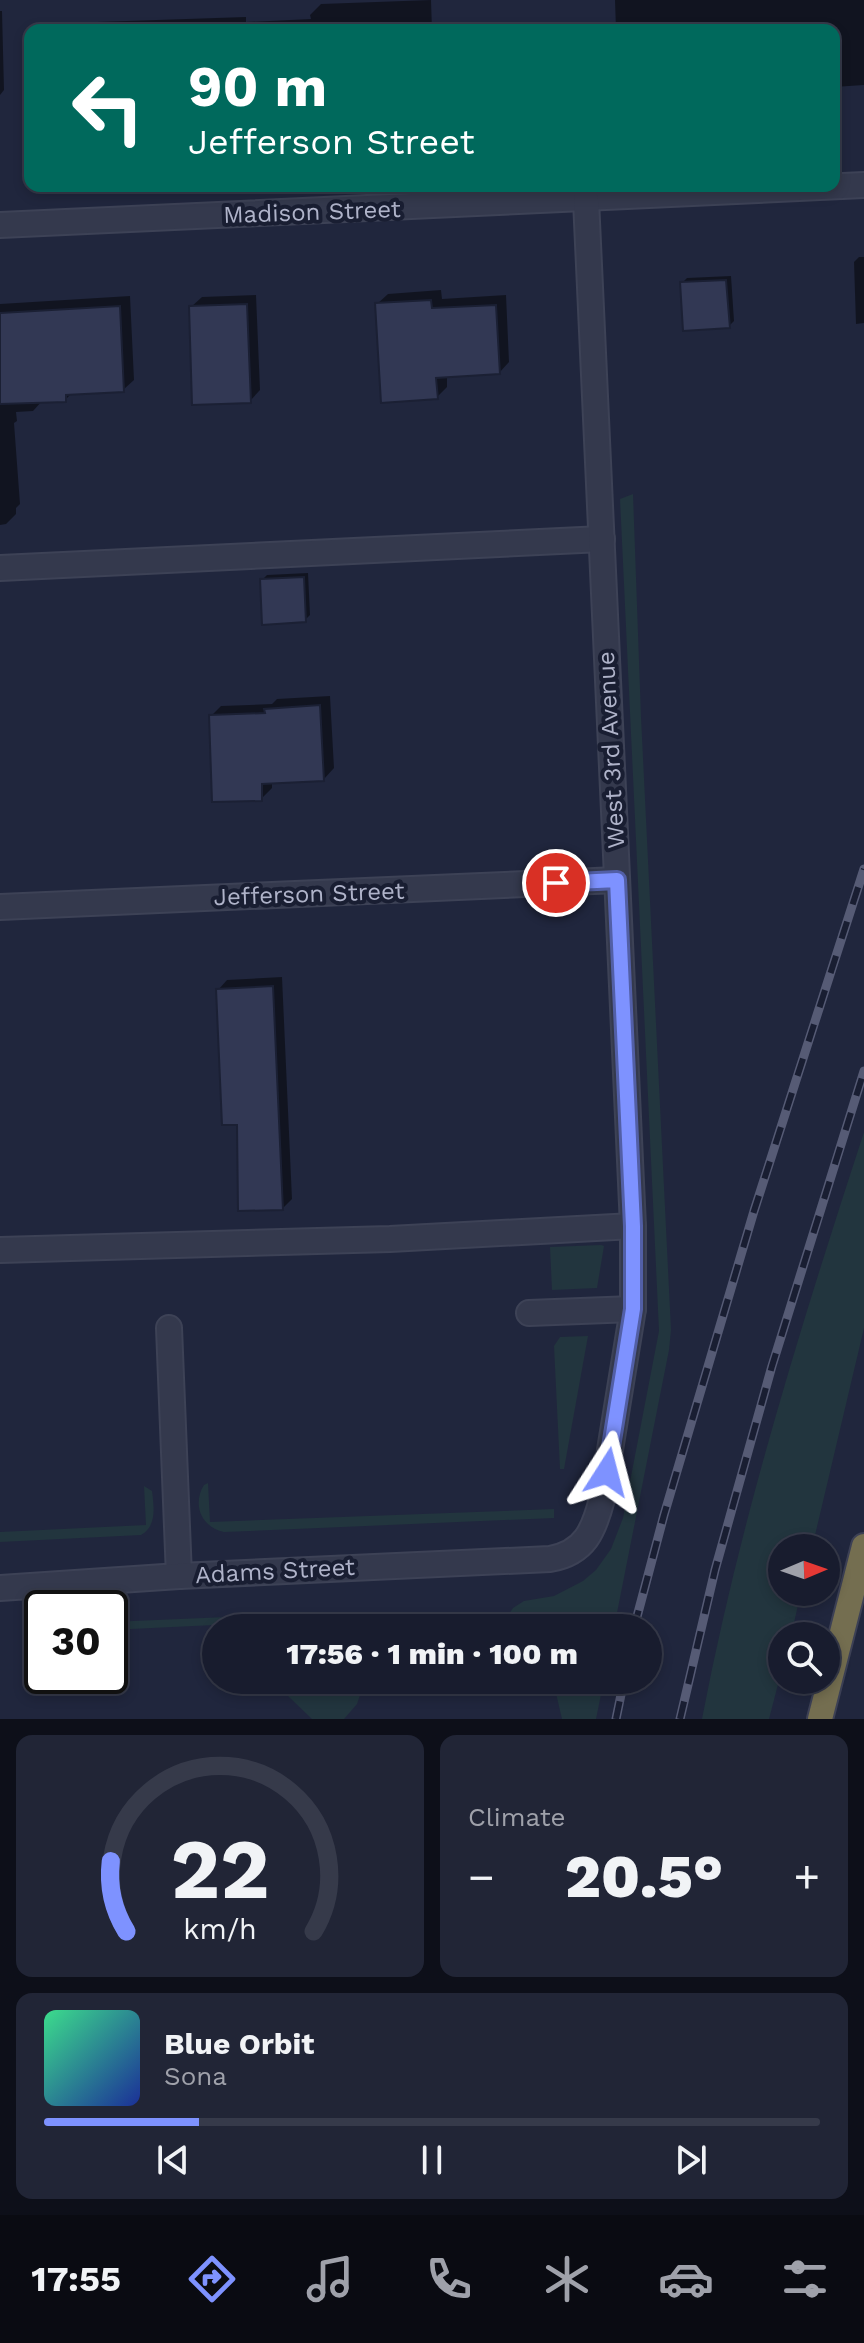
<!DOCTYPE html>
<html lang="en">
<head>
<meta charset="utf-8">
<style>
	body { margin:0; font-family:"Work Sans",sans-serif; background:#212536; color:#f1f3f6; height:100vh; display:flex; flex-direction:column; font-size:30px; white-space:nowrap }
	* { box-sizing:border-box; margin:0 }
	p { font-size:26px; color:#9fa1aa }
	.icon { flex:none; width:44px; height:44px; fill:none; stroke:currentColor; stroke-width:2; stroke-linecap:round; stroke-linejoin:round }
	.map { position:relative; height:1719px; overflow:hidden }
	.panel { display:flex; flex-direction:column; gap:16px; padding:16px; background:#0d0f19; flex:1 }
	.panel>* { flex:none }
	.hud { position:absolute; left:24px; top:24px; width:816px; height:168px; border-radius:16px; box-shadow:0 4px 12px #0003,0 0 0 2px #363a4a; background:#00695c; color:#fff; overflow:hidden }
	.needle { width:52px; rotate:88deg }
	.tools { position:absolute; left:768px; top:1534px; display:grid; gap:16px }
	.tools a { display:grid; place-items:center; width:72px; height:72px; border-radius:50%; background:#181c2e; box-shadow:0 4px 12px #0003,0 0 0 2px #363a4a; font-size:40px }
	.speed { position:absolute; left:24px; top:1590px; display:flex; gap:16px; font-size:40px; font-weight:700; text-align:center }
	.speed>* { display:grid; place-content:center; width:104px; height:104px; border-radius:50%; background:#181c2e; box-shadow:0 4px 12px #0003,0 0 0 2px #363a4a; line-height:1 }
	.speed .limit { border:4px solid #111; border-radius:12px; background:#fff; color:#111 }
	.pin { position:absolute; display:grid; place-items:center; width:68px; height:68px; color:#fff; margin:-34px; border:4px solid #fff; border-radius:50%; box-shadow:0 2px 8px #0007 }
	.me { position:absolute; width:88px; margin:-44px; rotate:9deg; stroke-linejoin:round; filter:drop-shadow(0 0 6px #0008) }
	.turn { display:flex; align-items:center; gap:28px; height:168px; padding:0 32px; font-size:36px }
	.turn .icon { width:104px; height:104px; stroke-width:2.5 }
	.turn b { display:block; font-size:56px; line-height:68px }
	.big { font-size:60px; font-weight:800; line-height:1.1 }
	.panel .tile { flex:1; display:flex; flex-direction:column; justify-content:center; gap:12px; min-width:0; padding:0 28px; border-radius:16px; background:#212536 }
	.panel .dial { align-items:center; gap:0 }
	.dial svg { height:208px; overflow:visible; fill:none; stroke:#363a4a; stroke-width:7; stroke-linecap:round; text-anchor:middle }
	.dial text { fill:#f1f3f6; stroke:none }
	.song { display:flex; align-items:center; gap:24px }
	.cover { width:96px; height:96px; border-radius:12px; background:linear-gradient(135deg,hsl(150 70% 55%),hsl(230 70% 35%)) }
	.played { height:8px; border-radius:4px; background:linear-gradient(90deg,#7e92ff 20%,#363a4a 20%) }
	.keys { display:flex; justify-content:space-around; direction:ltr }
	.heat { display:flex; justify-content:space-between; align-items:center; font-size:44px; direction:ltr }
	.panel .tiles { flex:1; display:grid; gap:16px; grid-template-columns:1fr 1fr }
	.tile:last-child { grid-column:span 2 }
	.trip { position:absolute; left:202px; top:1614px; width:460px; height:80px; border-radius:40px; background:#181c2e; box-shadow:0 4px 12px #0003,0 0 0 2px #363a4a; font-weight:800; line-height:80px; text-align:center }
	.dock { display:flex; height:128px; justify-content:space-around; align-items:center; background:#0a0b12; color:#9fa1aa }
	.dock .icon { width:56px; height:56px }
	.dock .selected { color:#7e92ff }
	.dock b { font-size:36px; color:#f1f3f6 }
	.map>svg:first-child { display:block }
	.green { fill:#22353e }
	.shadow { fill:#0007 }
	.building { fill:#323854; stroke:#1b2034; stroke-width:2 }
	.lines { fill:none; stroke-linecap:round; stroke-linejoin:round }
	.minor-casing { stroke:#3d4256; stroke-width:28 }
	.highway-casing { stroke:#3c4055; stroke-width:28 }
	.minor { stroke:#34394d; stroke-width:24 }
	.highway { stroke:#746e50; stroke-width:24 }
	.rail-casing { stroke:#565b75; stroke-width:9 }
	.rail { stroke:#191e32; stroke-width:6; stroke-dasharray:18; stroke-linecap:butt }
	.route-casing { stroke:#525fa6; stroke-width:20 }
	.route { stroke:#7e92ff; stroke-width:14 }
	.labels { text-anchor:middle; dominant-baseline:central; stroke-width:8; stroke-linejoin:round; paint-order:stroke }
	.street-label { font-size:24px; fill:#afb3c9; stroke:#191e32 }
</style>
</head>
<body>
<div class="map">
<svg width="864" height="1719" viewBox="0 0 864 1719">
	<rect width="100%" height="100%" fill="#20263d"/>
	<g class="green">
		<path d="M 633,494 L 641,717 L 671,1330 L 669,1350 L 614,1628 L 508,1628 L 509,1614 L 513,1608 L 524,1601 L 554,1596 L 583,1581 L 596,1570 L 611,1549 L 623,1518 L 659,1331 L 620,499 Z"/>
		<path d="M 864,1132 L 864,1328 L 812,1548 L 782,1548 L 782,1592 L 801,1592 L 791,1636 L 782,1636 L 782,1669 L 769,1719 L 702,1719 C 740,1520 801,1325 864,1132 Z"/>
		<path d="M 601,1245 L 604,1246 L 597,1288 L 552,1290 L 550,1247 Z"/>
		<path d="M 588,1336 L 564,1469 L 560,1469 L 554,1346 L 560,1337 Z"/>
		<path d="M 208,1483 L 210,1522 L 554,1509 L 554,1518 L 224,1532 C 201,1527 192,1504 204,1485 Z"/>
		<path d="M 144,1486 L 152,1491 C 154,1507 157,1526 141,1535 L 0,1542 L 0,1532 L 146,1525 Z"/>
		<path d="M 322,1613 L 336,1619 L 110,1630 L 110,1622 Z"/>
		<path d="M 286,1680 L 365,1680 L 357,1704 L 344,1719 L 312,1719 L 287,1695 Z"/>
		<path d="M 550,1680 L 604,1680 L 596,1719 L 562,1719 L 555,1689 Z"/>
	</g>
	<g class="shadow">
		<path d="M 431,0 L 432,30 L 60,30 L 67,23 L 246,17 L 246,22 L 311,19 L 310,15 L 321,4 Z"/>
		<path d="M 615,0 L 864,0 L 864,85 L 834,87 L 834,30 L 616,30 Z"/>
		<path d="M 0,11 L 2,11 L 4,90 L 0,95 Z"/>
		<path d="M 859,257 L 864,257 L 864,323 L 856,324 L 854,262 Z"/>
		<path d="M 731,276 L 734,321 L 729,326 L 682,283 L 687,278 Z"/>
		<path d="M 441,290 L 442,299 L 506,295 L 509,362 L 499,373 L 447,375 L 447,387 L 437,397 L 377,304 L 388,294 Z"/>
		<path d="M 256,295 L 260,390 L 250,401 L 191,307 L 202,297 Z"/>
		<path d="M 130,296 L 134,380 L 123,390 L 72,393 L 65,400 L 43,400 L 33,411 L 16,412 L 17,421 L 14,423 L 20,504 L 16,508 L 16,514 L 6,524 L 0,525 L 0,304 Z"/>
		<path d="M 308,573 L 310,615 L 305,620 L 262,580 L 267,575 Z"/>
		<path d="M 330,696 L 334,768 L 324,779 L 272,782 L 272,788 L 261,799 L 211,716 L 221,706 L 272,704 L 277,699 Z"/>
		<path d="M 282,977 L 292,1199 L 283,1208 L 239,1122 L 218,990 L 227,980 Z"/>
	</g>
	<g class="building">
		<path d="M 726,280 L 730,328 L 683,331 L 680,282 Z"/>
		<path d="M 431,300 L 432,308 L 496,305 L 500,374 L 436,378 L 438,399 L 381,403 L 375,303 Z"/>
		<path d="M 247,304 L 251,403 L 192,405 L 189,306 Z"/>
		<path d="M 120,306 L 124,392 L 66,395 L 66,402 L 0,404 L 0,313 Z"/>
		<path d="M 304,577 L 306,622 L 262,625 L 260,579 Z"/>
		<path d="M 320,705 L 324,781 L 262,784 L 262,801 L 212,802 L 209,715 L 265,713 L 264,709 Z"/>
		<path d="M 273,986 L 283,1210 L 238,1211 L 237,1125 L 222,1125 L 216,989 Z"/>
	</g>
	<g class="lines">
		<g class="minor-casing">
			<g id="minor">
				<path d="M 0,225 L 864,185"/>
				<path d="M 0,568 L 602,539"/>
				<path d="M 0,907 L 617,880"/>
				<path d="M 0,1250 L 390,1239 L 633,1226"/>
				<path d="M 529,1313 L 633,1309"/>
				<path d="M 169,1328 L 179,1576"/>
				<path d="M 0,1588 L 179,1576 L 550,1559 C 585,1553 594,1530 602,1499 L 633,1309 L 633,1226 L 586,200"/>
			</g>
		</g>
		<g class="highway-casing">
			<path id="highway" d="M 820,1719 L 864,1546"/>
		</g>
		<use href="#minor" class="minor"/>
		<use href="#highway" class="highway"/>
		<g class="rail-casing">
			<g id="rail">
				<path d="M 634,1628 L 664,1515 L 754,1211 L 864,869"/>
				<path d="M 616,1719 L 624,1680"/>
				<path d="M 680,1719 L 715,1570 L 772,1366 L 864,1071"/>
			</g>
		</g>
		<use href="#rail" class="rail"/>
	</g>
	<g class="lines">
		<g class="route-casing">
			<path id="route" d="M 556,883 L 617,880 L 633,1226 L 633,1309 L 607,1472"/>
		</g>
		<use href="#route" class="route"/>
	</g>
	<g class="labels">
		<g class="street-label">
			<text transform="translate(312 212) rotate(-2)">Madison Street</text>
			<text transform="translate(611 750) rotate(-93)">West 3rd Avenue</text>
			<text transform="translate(309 894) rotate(-2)">Jefferson Street</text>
			<text transform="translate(275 1571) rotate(-3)">Adams Street</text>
		</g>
	</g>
</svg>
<div class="tools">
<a><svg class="needle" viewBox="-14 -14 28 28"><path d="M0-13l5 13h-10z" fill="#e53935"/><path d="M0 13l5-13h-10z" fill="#9fa1aa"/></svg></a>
<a><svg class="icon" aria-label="search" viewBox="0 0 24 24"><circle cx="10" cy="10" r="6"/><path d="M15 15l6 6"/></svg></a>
</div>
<div class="speed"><div class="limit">30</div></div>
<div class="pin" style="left:556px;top:883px;background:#d93025"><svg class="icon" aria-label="arrive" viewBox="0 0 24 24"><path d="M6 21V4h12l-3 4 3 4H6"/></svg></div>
<svg class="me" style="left:607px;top:1472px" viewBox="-20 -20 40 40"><path d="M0-17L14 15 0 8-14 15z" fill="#7e92ff" stroke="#fff" stroke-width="4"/></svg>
<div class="trip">17:56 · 1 min · 100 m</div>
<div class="hud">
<div class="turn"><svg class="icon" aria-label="left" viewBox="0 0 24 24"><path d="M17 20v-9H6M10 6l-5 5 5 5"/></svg><div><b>90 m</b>Jefferson Street</div></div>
</div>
</div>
<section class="panel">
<div class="tiles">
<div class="tile dial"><svg viewBox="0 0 100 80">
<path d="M14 69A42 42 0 1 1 86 69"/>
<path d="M14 69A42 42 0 0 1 8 42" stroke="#7e92ff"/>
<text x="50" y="56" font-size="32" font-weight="700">22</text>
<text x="50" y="72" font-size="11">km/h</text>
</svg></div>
<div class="tile"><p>Climate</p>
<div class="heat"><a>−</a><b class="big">20.5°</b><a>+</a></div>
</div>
<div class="tile">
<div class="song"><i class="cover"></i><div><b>Blue Orbit</b><p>Sona</p></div></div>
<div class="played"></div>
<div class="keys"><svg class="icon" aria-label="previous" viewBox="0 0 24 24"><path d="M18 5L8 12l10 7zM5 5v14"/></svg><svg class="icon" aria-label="pause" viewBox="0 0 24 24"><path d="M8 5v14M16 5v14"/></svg><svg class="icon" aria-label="next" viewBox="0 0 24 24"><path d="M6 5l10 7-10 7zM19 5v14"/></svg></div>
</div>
</div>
</section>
<nav class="dock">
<b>17:55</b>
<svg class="icon selected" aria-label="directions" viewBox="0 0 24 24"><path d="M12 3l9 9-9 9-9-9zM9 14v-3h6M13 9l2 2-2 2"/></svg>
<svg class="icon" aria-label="music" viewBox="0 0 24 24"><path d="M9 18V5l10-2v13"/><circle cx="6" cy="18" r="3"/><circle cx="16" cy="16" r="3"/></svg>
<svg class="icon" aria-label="phone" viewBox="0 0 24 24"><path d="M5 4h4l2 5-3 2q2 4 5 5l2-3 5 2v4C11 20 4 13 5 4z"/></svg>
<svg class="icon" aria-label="climate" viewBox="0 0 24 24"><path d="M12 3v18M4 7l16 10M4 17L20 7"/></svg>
<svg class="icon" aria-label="car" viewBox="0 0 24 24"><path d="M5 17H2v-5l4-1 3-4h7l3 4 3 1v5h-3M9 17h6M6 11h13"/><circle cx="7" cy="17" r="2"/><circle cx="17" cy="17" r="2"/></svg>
<svg class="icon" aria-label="filters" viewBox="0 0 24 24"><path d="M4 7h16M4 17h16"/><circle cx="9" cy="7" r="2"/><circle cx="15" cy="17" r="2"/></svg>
</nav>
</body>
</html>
